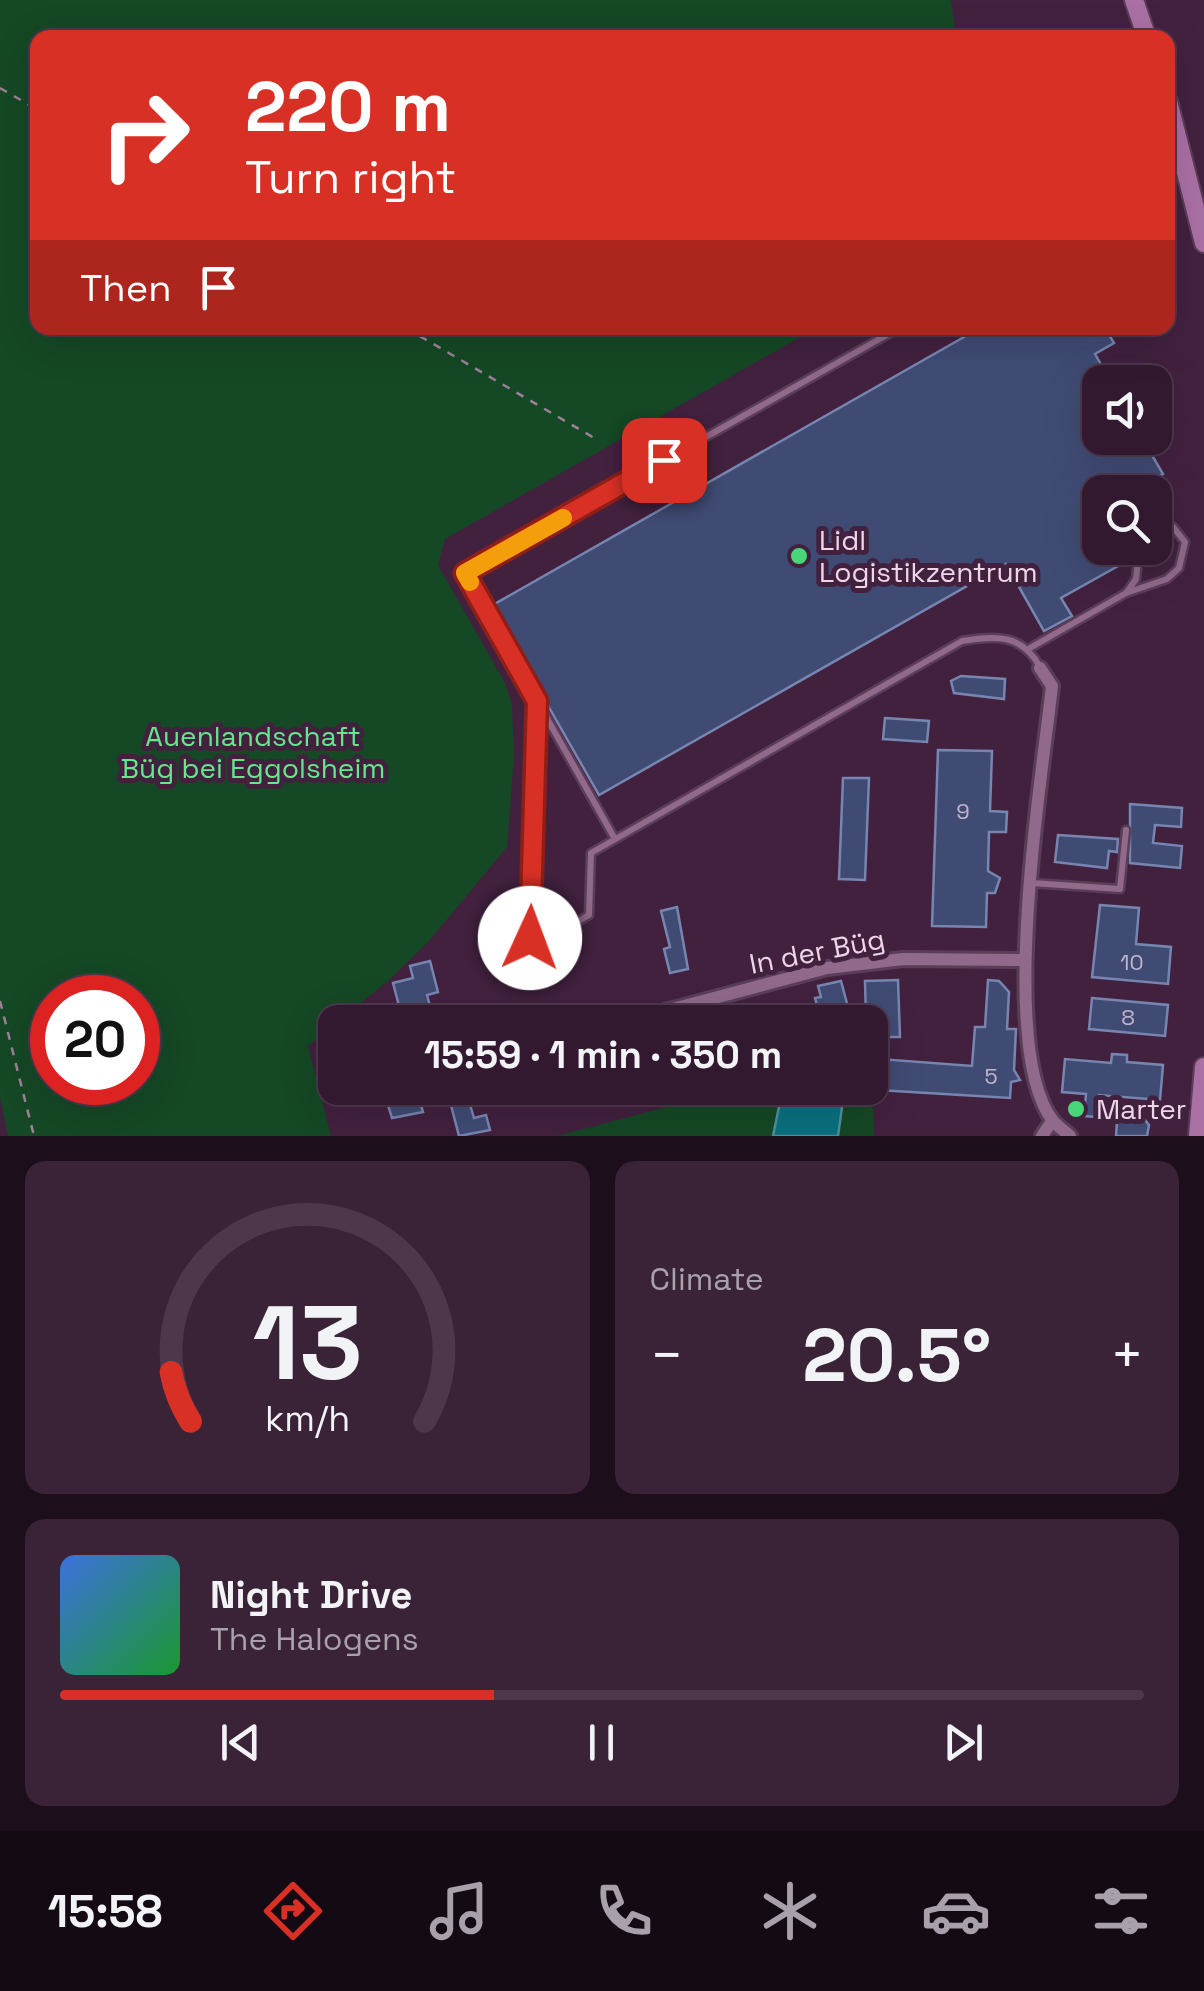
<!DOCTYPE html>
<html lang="en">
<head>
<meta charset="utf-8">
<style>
	body { margin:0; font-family:"Space Grotesk",sans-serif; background:#3a2237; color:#f1f3f6; height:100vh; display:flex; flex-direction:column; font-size:38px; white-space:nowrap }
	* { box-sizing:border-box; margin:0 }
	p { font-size:32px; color:#a8a0aa }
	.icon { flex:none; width:55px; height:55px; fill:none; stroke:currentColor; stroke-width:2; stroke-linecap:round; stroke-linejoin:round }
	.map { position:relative; height:1136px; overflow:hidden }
	.sheet { display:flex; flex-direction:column; gap:25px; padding:25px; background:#1c0e1a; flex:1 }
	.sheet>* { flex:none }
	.guide { position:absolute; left:30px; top:30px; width:1145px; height:305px; border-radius:20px; box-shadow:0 10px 40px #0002,0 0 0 2px #4d384b; background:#d93025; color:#fff; overflow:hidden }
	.buttons { position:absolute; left:1082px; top:365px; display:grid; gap:20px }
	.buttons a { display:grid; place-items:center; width:90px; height:90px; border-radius:20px; background:#32192f; box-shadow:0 10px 40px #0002,0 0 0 2px #4d384b; font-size:50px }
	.speed { position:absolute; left:30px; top:975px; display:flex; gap:20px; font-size:50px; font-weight:700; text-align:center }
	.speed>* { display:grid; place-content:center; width:130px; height:130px; border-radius:50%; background:#32192f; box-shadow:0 10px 40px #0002,0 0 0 2px #4d384b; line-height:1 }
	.speed .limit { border:15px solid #d22; background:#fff; color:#111 }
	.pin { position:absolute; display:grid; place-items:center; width:85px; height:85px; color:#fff; margin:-42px; border-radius:20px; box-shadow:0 5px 15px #0006 }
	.me { position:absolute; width:110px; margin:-55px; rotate:2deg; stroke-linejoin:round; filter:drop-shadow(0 0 8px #0008) }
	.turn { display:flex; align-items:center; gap:35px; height:210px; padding:0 50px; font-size:45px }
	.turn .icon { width:130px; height:130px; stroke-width:2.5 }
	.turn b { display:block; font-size:70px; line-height:85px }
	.then { display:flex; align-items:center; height:95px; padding:0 50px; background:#0003; gap:20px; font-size:38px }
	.big { font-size:75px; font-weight:600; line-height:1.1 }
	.sheet .tile { flex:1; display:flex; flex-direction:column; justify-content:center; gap:15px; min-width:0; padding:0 35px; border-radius:20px; background:#3a2237 }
	.sheet .dial { align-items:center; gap:0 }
	.dial svg { height:260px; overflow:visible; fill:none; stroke:#4d384b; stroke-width:7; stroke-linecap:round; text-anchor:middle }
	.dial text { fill:#f1f3f6; stroke:none }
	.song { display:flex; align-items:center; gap:30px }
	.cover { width:120px; height:120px; border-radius:15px; background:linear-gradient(135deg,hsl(220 70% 55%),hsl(130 70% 35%)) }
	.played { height:10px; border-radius:5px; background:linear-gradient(90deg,#d93025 40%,#4d384b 40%) }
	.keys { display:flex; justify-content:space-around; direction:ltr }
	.heat { display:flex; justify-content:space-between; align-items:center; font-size:55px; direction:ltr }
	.sheet .tiles { flex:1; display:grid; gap:25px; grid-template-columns:1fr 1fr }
	.tile:last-child { grid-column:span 2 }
	.trip { position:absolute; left:318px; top:1005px; width:570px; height:100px; border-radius:20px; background:#32192f; box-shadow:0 10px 40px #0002,0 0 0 2px #4d384b; font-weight:600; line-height:100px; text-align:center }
	.menu { display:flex; height:160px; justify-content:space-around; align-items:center; background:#140a13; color:#a8a0aa }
	.menu .icon { width:70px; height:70px }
	.menu .on { color:#d93025 }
	.menu b { font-size:45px; color:#f1f3f6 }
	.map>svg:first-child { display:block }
	.green { fill:#154825; fill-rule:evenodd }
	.water { fill:#0a707f; stroke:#4e8f9e; stroke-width:2.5 }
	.building { fill:#404b74; stroke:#7785b1; stroke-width:2.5 }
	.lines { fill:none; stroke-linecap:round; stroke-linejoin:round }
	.service-casing { stroke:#5a3e58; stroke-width:11 }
	.minor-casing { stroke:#5a3e58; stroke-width:18 }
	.secondary-casing { stroke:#5a3e58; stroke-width:22 }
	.path { stroke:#9c8198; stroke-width:2.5; stroke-dasharray:8 8; stroke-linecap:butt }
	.service { stroke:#90698b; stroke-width:6 }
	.minor { stroke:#90698b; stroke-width:12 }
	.secondary { stroke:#aa70a4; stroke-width:18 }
	.route-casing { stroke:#8d1f18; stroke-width:25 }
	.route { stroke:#d93025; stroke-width:18 }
	.slow { stroke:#f59e0b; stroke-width:18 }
	.poi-dot { fill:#48d778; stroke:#42213f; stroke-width:4 }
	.labels { text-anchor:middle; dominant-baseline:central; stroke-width:10; stroke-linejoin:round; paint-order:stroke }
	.number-label { font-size:22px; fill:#c1b3cb }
	.poi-label { font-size:28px; fill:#ecd6e8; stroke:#42213f; text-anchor:start }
	.park-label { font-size:28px; fill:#66e78d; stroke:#42213f }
	.street-label { font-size:28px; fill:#ecd6e8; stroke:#42213f }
</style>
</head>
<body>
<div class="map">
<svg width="1204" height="1136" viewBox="0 0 1204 1136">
	<rect width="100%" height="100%" fill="#42213f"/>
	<g class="green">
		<path d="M 0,0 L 951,0 L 956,37 L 38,38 L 38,328 L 816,328 L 445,539 L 438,565 L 505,683 L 512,704 L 514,757 L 507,847 L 429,941 L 388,981 L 308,1046 L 331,1136 L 8,1136 L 0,1097 ZM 52,998 L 138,998 L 138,1082 L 52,1082 Z"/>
		<path d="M 871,1053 L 874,1136 L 557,1136 L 738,1088 L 870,1088 Z"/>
	</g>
	<path class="water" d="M 844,1093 L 838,1136 L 773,1136 L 781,1097 Z"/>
	<g class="building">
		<path d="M 980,328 L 1105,328 L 1114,343 L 1095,354 L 1111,382 L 1100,382 L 1100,438 L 1142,438 L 1163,474 L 1131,492 L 1100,492 L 1100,548 L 1119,548 L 1127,561 L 1061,598 L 1072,616 L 1044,631 L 1006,564 L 599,795 L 491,606 Z"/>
		<path d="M 961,676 L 1005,679 L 1004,699 L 954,693 L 951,681 Z"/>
		<path d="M 885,718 L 929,721 L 927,742 L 883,739 Z"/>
		<path d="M 938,750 L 992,751 L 990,811 L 1007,812 L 1006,832 L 989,832 L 988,871 L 1000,878 L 995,893 L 987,893 L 986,927 L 932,926 Z"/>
		<path d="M 843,778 L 869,778 L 865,880 L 839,879 Z"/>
		<path d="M 1130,804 L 1182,808 L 1181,827 L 1155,825 L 1153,843 L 1182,846 L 1180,868 L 1130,863 Z"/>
		<path d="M 1058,835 L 1118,839 L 1117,852 L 1109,851 L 1107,868 L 1055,862 Z"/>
		<path d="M 1100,905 L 1139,908 L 1136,944 L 1171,947 L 1168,984 L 1092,977 Z"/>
		<path d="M 677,907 L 688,969 L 670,973 L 664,949 L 670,947 L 661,911 Z"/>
		<path d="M 430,961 L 438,992 L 427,995 L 434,1020 L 403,1021 L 393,983 L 413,978 L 410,966 Z"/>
		<path d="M 898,980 L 900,1037 L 875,1037 L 874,1021 L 866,1021 L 865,981 Z"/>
		<path d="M 988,980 L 999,981 L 1009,992 L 1007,1029 L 1016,1029 L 1014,1070 L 1020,1080 L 1011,1082 L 1010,1098 L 878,1090 L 880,1059 L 972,1066 L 975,1027 L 985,1027 Z"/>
		<path d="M 841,981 L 852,1022 L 829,1022 L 824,1007 L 818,1009 L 815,998 L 821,997 L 818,986 Z"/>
		<path d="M 1092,998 L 1168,1005 L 1165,1036 L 1089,1029 Z"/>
		<path d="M 1112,1054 L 1127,1055 L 1127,1062 L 1163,1065 L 1160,1100 L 1099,1095 L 1097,1117 L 1084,1116 L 1086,1094 L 1062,1092 L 1065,1059 L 1111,1063 Z"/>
		<path d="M 455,1088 L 465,1088 L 474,1118 L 486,1115 L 490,1130 L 459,1136 L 447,1090 Z"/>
		<path d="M 418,1094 L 423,1112 L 392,1118 L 388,1105 Z"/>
		<path d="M 1135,1107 L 1149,1125 L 1147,1136 L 1116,1136 L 1117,1121 Z"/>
	</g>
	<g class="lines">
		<g class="service-casing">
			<g id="service">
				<path d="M 1127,592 L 1136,579 L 1139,548"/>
				<path d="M 1030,648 L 1126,593 L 1167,579 L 1179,568 L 1185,542 L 1173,527 L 1155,529"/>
				<path d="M 537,701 L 530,938 L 542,942 L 589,915 L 591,853 L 962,641 C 996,635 1022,634 1040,667"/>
				<path d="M 615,839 L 465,573 L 899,328"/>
				<path d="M 1032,883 L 1120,889 L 1126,830"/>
			</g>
		</g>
		<g class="minor-casing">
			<g id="minor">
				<path d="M 1040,668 L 1052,686 C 1042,778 997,1049 1053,1121 C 1057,1126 1065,1131 1070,1136"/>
				<path d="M 624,1022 L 827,968 L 903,959 L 1023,960"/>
				<path d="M 1042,1136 L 1052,1121"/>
			</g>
		</g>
		<g class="secondary-casing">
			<g id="secondary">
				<path d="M 1134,0 L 1147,38"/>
				<path d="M 1168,101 L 1204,243"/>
				<path d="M 1198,1136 L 1204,1067"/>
			</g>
		</g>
		<g class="path">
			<path d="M 0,88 L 38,110"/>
			<path d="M 406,328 L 596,439"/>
			<path d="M 0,1001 L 34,1136"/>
		</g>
		<use href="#service" class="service"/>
		<use href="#minor" class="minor"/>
		<use href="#secondary" class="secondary"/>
	</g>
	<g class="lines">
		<g class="route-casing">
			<path id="route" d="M 530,938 L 537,701 L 465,573 L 664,460"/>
		</g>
		<use href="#route" class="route"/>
		<path class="slow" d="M 470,582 L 465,573 L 563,518"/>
	</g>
	<g class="poi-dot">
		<circle cx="799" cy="556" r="10"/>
		<circle cx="1076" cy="1109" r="10"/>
	</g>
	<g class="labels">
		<g class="number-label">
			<text x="963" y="811">9</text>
			<text x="1132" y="962">10</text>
			<text x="1128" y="1017">8</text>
			<text x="991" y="1076">5</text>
		</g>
		<g class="poi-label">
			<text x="819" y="540">Lidl<tspan x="819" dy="32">Logistikzentrum</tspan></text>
			<text x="1096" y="1109">Marter</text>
		</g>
		<g class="park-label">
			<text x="253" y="736">Auenlandschaft<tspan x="253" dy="32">Büg bei Eggolsheim</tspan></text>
		</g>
		<g class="street-label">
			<text transform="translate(817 951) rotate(-11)">In der Büg</text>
		</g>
	</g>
</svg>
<div class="buttons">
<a><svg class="icon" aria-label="sound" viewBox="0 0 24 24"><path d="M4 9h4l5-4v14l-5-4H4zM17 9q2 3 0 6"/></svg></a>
<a><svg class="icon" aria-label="search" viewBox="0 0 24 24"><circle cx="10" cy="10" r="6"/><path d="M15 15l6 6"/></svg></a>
</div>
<div class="speed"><div class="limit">20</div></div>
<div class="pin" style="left:664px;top:460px;background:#d93025"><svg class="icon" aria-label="arrive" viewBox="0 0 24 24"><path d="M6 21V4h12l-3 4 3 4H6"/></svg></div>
<svg class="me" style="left:530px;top:938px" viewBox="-20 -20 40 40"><circle r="19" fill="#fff"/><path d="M0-13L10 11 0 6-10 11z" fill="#d93025"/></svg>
<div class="trip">15:59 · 1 min · 350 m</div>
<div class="guide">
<div class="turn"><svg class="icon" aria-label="right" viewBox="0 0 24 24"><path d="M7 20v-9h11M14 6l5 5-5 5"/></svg><div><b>220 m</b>Turn right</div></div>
<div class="then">Then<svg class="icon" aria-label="arrive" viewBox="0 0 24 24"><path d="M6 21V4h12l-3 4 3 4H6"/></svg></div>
</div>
</div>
<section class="sheet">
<div class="tiles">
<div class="tile dial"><svg viewBox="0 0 100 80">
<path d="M14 69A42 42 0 1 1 86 69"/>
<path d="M14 69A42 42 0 0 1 8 54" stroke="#d93025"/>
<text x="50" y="56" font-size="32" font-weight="700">13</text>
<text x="50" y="72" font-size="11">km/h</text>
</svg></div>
<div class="tile"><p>Climate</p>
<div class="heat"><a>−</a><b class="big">20.5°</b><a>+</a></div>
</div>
<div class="tile">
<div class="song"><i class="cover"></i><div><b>Night Drive</b><p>The Halogens</p></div></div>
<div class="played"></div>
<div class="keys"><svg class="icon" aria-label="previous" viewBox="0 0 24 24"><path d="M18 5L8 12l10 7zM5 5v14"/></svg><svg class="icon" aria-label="pause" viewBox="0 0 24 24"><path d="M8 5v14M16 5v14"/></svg><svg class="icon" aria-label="next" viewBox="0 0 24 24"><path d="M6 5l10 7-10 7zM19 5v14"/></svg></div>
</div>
</div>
</section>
<nav class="menu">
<b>15:58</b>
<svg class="icon on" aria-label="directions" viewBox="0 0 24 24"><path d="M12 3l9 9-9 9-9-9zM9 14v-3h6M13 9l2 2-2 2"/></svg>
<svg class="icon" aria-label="music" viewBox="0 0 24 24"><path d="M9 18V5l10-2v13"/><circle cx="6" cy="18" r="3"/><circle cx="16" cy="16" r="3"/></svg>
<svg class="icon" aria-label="phone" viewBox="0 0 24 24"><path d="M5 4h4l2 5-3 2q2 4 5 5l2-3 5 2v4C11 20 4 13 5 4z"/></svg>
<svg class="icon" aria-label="climate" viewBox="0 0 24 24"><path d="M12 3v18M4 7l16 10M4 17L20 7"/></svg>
<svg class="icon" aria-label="car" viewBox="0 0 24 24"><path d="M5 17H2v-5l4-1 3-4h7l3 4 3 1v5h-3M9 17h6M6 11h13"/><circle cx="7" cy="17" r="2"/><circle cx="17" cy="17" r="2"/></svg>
<svg class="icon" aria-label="filters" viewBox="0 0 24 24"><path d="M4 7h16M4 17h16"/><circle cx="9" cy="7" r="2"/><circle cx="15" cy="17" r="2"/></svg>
</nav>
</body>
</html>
